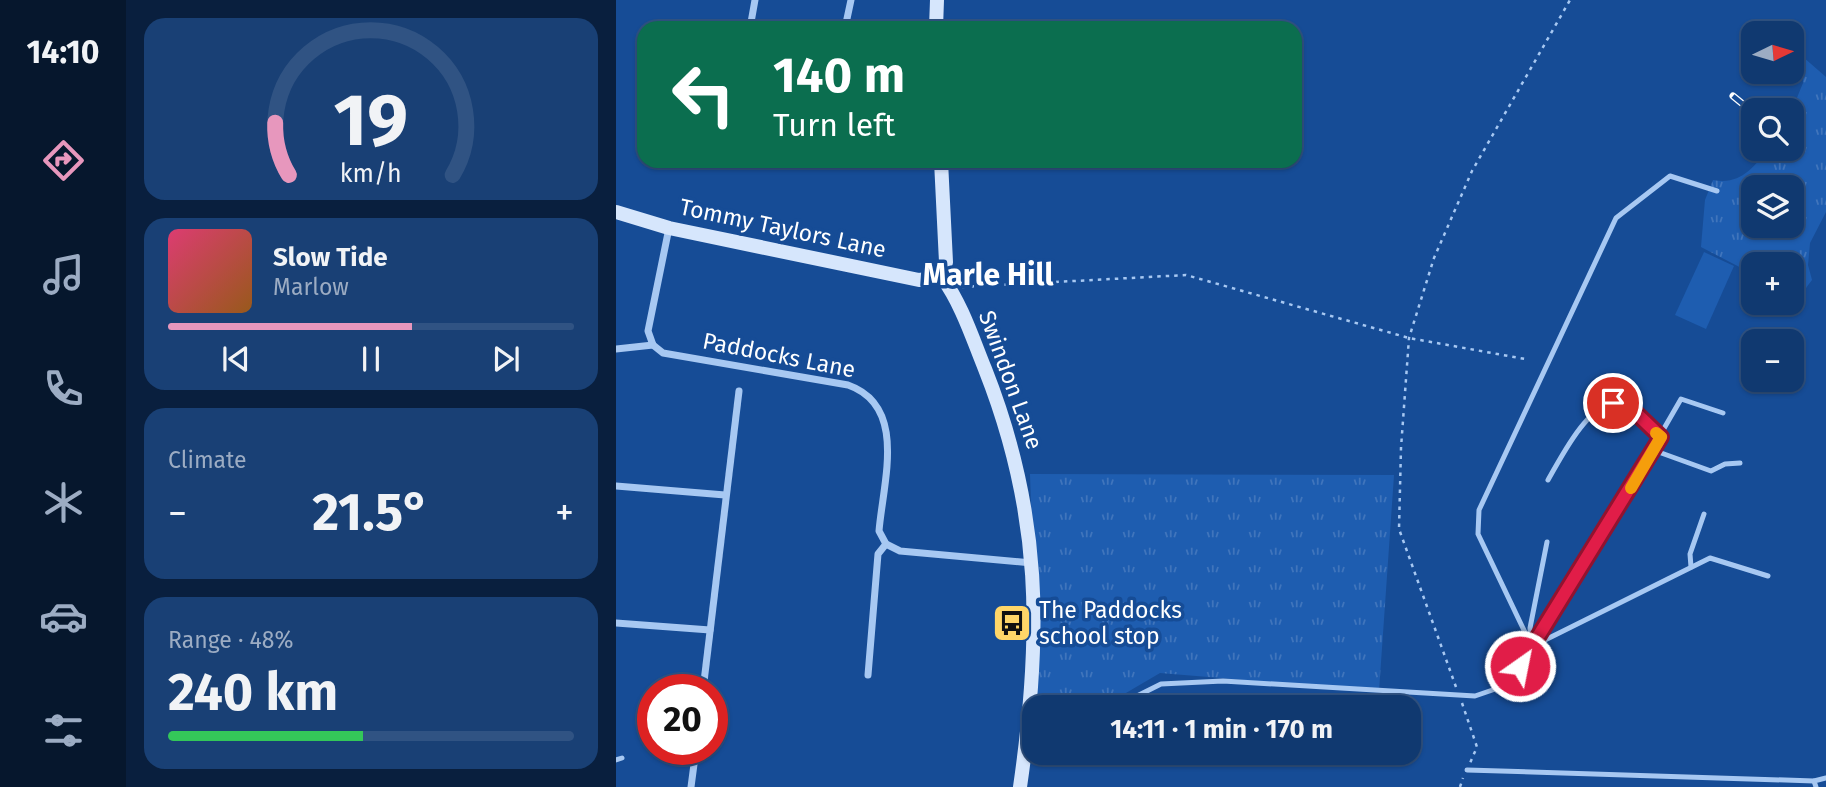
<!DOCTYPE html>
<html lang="en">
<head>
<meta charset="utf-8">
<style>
	body { margin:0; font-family:"Fira Sans",sans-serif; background:#194075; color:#f1f3f6; height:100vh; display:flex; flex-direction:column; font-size:26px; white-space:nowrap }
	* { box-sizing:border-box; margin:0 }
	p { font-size:23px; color:#9cacc3 }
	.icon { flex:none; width:38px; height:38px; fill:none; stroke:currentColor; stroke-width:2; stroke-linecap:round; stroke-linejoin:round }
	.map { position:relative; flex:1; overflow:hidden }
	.panel { display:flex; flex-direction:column; gap:18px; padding:18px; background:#091f3e; width:490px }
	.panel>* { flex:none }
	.banner { position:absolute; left:21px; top:21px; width:665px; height:147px; border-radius:21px; box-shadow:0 2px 5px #0004,0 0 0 2px #305383; background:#0b6e4f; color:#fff; overflow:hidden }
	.needle { width:46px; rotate:85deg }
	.buttons { position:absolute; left:1125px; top:21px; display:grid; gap:14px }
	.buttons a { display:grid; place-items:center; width:63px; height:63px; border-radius:14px; background:#103970; box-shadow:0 2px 5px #0004,0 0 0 2px #305383; font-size:35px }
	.speed { position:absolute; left:21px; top:674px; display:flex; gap:14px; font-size:35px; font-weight:700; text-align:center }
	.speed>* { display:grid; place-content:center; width:91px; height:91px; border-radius:50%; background:#103970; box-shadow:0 2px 5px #0004,0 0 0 2px #305383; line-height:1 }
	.speed .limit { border:10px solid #d22; background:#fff; color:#111 }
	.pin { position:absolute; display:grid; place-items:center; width:60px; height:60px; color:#fff; margin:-30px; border:4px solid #fff; border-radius:50%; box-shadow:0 2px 7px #0007 }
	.me { position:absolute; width:77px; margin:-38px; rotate:33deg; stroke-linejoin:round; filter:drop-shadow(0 0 5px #0008) }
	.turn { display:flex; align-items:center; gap:24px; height:147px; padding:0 21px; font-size:32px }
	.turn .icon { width:91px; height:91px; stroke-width:2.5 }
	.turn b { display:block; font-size:49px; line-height:60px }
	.big { font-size:52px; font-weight:700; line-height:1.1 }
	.panel .card { flex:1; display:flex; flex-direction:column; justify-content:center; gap:10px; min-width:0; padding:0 24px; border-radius:21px; background:#194075 }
	.panel .dial { align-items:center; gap:0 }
	.dial svg { height:182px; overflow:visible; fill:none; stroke:#305383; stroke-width:7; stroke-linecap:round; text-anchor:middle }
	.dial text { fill:#f1f3f6; stroke:none }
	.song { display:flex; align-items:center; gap:21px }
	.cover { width:84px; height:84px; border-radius:10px; background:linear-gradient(135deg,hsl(340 70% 55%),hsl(30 70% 35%)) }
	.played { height:7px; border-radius:4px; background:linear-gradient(90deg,#e797bd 60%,#305383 60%) }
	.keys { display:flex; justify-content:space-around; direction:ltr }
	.heat { display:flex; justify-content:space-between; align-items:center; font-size:38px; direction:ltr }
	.charge { height:10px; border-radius:5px; background:linear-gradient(90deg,#34c759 48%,#305383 0) }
	.trip { position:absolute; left:406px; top:695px; width:399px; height:70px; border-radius:21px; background:#103970; box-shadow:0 2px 5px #0004,0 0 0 2px #305383; font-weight:700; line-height:70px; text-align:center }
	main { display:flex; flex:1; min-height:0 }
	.menu { display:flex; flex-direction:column; width:126px; justify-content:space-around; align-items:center; background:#06172d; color:#9cacc3 }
	.menu .icon { width:49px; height:49px }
	.menu .selected { color:#e797bd }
	.menu b { font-size:32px; color:#f1f3f6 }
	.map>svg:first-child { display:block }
	.grass { fill:url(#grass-tufts); fill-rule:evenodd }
	.pitch { fill:#1e5db0 }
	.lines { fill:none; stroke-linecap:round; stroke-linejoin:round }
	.path { stroke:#a7c8f2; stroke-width:2.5; stroke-dasharray:3.5 5; stroke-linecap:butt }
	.lane { stroke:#a7c8f2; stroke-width:5 }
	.street { stroke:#a7c8f2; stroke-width:7 }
	.secondary { stroke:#d6e6fc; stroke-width:14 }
	.rail-casing { stroke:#fff; stroke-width:7 }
	.rail { stroke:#164c96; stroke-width:4.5; stroke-dasharray:13; stroke-linecap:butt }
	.route-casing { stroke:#92132f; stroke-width:18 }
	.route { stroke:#e11d48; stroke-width:12 }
	.slow { stroke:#f59e0b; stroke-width:12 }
	.labels { text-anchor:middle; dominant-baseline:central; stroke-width:7; stroke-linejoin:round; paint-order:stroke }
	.street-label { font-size:23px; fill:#fff; stroke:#164c96 }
	.poi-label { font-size:23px; fill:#fff; stroke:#164c96; text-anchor:start }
	.district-label { font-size:30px; font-weight:bold; fill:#fff; stroke:#164c96 }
</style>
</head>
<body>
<main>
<nav class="menu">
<b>14:10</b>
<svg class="icon selected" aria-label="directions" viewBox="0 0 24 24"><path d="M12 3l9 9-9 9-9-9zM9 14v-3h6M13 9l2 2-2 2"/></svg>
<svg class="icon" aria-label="music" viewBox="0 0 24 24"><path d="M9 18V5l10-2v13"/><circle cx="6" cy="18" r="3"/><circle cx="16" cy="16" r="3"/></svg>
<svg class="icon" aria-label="phone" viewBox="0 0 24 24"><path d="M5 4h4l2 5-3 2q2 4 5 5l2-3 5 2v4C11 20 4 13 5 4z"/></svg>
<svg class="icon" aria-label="climate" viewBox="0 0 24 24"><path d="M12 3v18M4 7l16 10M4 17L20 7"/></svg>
<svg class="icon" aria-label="car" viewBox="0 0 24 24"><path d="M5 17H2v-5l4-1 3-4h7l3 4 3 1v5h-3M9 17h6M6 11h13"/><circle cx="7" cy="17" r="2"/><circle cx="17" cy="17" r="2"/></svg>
<svg class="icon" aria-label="filters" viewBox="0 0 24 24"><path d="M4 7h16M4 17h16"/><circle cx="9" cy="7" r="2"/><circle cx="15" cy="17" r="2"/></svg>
</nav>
<section class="panel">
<div class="card dial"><svg viewBox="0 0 100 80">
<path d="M14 69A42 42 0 1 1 86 69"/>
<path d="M14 69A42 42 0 0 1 8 46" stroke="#e797bd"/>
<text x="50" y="56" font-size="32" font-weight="700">19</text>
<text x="50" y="72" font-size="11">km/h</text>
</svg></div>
<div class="card">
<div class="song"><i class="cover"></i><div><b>Slow Tide</b><p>Marlow</p></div></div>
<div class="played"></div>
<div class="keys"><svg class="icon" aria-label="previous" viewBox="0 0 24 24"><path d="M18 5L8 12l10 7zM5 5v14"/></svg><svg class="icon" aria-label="pause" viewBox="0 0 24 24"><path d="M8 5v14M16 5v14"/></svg><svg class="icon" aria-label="next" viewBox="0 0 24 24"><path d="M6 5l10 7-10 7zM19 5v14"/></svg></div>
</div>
<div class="card"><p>Climate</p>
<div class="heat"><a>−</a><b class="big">21.5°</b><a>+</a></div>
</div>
<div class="card"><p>Range · 48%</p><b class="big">240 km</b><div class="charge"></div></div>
</section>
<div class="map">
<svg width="1210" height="787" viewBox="0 0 1210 787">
	<defs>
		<pattern id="grass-tufts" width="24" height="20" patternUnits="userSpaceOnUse" patternTransform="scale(1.75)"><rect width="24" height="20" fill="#1e5db0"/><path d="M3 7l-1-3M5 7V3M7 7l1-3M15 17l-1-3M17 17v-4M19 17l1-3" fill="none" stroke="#4075bc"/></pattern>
	</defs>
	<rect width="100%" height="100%" fill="#164c96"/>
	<g class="grass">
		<path d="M 1187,57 L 1210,77 L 1210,212 L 1194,243 L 1192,265 L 1196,280 L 1186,293 L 1176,290 L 1176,264 L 1138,264 L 1137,274 L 1085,247 L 1089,200 L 1097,180 C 1126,185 1135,168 1154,149 L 1176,149 L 1176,110 L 1187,83 ZM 1138,187 L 1176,187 L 1176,226 L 1138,226 Z"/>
		<path d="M 414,474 L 778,475 L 763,691 L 544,673 L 486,707 L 422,707 Z"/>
	</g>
	<path class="pitch" d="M 1088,252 L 1118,266 L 1090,329 L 1059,315 Z"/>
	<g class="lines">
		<g class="path">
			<path d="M 346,287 L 570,275 L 793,338 L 909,359"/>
			<path d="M 840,687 L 783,529 L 785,448 L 793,338 L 818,258 L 856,171 L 954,0"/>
			<path d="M 846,703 L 861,747 L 854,763"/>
			<path d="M 844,787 L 847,778"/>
		</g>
		<g class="lane">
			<path d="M 1037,450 L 1095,471 L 1109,464 L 1124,463"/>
			<path d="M 932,480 C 945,458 976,393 1007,406 C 1022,412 1032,427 1045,437"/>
			<path d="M 1075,567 L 1074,554 L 1088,514"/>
			<path d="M 915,640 L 914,628 L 931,542"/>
			<path d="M 919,645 L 1094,558 L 1152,576"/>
			<path d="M 916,647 L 862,534 L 863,510 L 1000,218 L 1054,176 L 1101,191"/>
			<path d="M 499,707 L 545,684 L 607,681 L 859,696 L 891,685 L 983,541 L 1065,399 L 1107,413"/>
			<path d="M 0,760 L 6,758"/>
			<path d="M 851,770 L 1198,781"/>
			<path d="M 1200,787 L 1198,781 L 1210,778"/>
		</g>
		<g class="street">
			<path d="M 134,28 L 139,0"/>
			<path d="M 229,28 L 235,0"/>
			<path d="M 53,228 L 32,331 L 37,345 L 47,353 L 232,385 C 292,406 267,482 263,531 L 270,544 L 284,551 L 416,563"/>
			<path d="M 0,349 L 37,345"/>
			<path d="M 0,486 L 109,495"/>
			<path d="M 0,623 L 94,630"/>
			<path d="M 252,675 L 262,554 L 270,544"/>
			<path d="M 87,690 L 123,391"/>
			<path d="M 75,787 L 80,749"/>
		</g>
		<g class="secondary">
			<path d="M 320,28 L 321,0"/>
			<path d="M 325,161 L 330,262 L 326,277"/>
			<path d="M 0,212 L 53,228 L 303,280 L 326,277"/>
			<path d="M 326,277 C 346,305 356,337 369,369 C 426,513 426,635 404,787"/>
		</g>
		<g class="rail-casing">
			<path id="rail" d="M 1117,96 L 1128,105"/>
		</g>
		<use href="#rail" class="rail"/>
	</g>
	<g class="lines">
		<g class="route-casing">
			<path id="route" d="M 904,666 L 1045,437 L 1021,414 L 997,403"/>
		</g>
		<use href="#route" class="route"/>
		<path class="slow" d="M 1015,488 L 1045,437 L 1040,433"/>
	</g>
	<defs>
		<g id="bus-square" transform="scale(2.0125)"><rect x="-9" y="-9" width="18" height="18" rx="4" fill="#ffd668" stroke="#164c96"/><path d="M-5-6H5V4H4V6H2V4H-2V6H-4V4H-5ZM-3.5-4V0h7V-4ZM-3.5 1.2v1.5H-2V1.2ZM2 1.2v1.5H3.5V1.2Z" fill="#111"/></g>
	</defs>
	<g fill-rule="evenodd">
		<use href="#bus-square" x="396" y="623"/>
	</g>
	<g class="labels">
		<g class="street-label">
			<text transform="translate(167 228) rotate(12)">Tommy Taylors Lane</text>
			<text transform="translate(163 355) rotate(11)">Paddocks Lane</text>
			<text transform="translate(395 380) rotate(70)">Swindon Lane</text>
		</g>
		<g class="poi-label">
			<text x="423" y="610">The Paddocks<tspan x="423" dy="26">school stop</tspan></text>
		</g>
		<g class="district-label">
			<text x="372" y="275">Marle Hill</text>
		</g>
	</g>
</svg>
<div class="buttons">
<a><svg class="needle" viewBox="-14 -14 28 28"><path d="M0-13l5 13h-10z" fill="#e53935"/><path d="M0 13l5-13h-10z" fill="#9cacc3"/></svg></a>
<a><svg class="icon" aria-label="search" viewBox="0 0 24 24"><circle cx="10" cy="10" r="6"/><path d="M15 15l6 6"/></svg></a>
<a><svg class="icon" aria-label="layers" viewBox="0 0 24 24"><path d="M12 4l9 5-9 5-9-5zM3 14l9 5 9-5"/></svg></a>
<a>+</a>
<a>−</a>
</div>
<div class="speed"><div class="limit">20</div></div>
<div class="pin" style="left:997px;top:403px;background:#d93025"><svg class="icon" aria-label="arrive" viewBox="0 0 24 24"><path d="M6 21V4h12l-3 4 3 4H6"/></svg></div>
<svg class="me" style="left:904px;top:666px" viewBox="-20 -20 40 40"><circle r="17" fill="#e11d48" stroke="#fff" stroke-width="3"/><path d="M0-11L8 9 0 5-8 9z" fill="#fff"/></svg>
<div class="trip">14:11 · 1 min · 170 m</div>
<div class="banner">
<div class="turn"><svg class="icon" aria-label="left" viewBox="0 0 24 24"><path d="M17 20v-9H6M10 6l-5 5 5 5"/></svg><div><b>140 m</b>Turn left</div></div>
</div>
</div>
</main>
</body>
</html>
